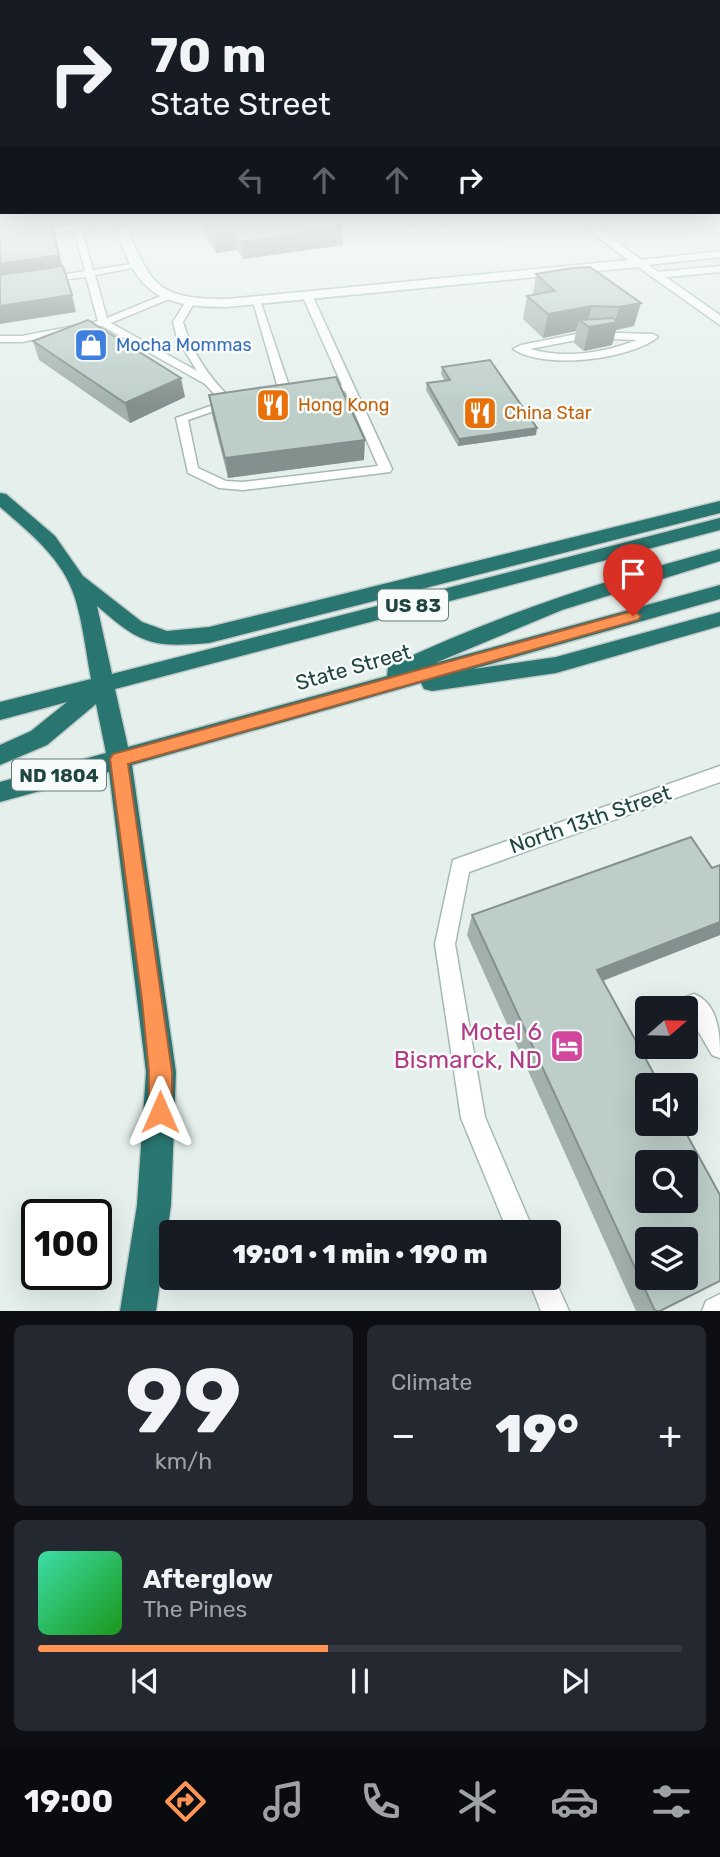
<!DOCTYPE html>
<html lang="en">
<head>
<meta charset="utf-8">
<style>
	body { margin:0; font-family:Rubik,sans-serif; background:#242831; color:#f1f3f6; height:100vh; display:flex; flex-direction:column; font-size:26px; white-space:nowrap }
	* { box-sizing:border-box; margin:0 }
	p { font-size:23px; color:#9ea1a6 }
	.icon { flex:none; width:38px; height:38px; fill:none; stroke:currentColor; stroke-width:2; stroke-linecap:round; stroke-linejoin:round }
	.map { position:relative; height:1311px; overflow:hidden }
	.details { display:flex; flex-direction:column; gap:14px; padding:14px; background:#0d0f14; flex:1 }
	.details>* { flex:none }
	.banner { position:absolute; left:0px; top:0px; width:721px; height:214px; box-shadow:0 7px 28px #0002; background:#171b24; color:#f1f3f6; overflow:hidden }
	.needle { width:46px; rotate:70deg }
	.fabs { position:absolute; left:635px; top:996px; display:grid; gap:14px }
	.fabs a { display:grid; place-items:center; width:63px; height:63px; border-radius:7px; background:#171b24; box-shadow:0 7px 28px #0002; font-size:35px }
	.speed { position:absolute; left:21px; top:1199px; display:flex; gap:14px; font-size:35px; font-weight:700; text-align:center }
	.speed>* { display:grid; place-content:center; width:91px; height:91px; border-radius:50%; background:#171b24; box-shadow:0 7px 28px #0002; line-height:1 }
	.speed .limit { border:4px solid #111; border-radius:10px; background:#fff; color:#111 }
	.pin { position:absolute; display:grid; place-items:center; width:60px; height:60px; color:#fff; margin:-72px -30px; border-radius:50% 50% 50% 0; rotate:-45deg; box-shadow:0 0 7px #0007 }
	.pin .icon { rotate:45deg }
	.me { position:absolute; width:77px; margin:-38px; rotate:0deg; stroke-linejoin:round; filter:drop-shadow(0 0 5px #0008) }
	.turn { display:flex; align-items:center; gap:24px; height:147px; padding:0 35px; font-size:32px }
	.turn .icon { width:91px; height:91px; stroke-width:2.5 }
	.turn b { display:block; font-size:49px; line-height:60px }
	.lanes { display:flex; align-items:center; height:66px; padding:0 35px; background:#0003; justify-content:center; gap:35px; direction:ltr }
	.lanes .off { opacity:.35 }
	.big { font-size:52px; font-weight:800; line-height:1.1 }
	.details .widget { flex:1; display:flex; flex-direction:column; justify-content:center; gap:10px; min-width:0; padding:0 24px; border-radius:10px; background:#242831 }
	.details .dial { align-items:center; gap:0 }
	.dial b { font-size:91px; line-height:1 }
	.song { display:flex; align-items:center; gap:21px }
	.cover { width:84px; height:84px; border-radius:10px; background:linear-gradient(135deg,hsl(160 70% 55%),hsl(120 70% 35%)) }
	.played { height:7px; border-radius:4px; background:linear-gradient(90deg,#ff9554 45%,#363941 45%) }
	.keys { display:flex; justify-content:space-around; direction:ltr }
	.heat { display:flex; justify-content:space-between; align-items:center; font-size:38px; direction:ltr }
	.details .tiles { flex:1; display:grid; gap:14px; grid-template-columns:1fr 1fr }
	.widget:last-child { grid-column:span 2 }
	.trip { position:absolute; left:159px; top:1220px; width:402px; height:70px; border-radius:7px; background:#171b24; box-shadow:0 7px 28px #0002; font-weight:800; line-height:70px; text-align:center }
	.tabs { display:flex; height:112px; justify-content:space-around; align-items:center; background:#090b0e; color:#9ea1a6 }
	.tabs .icon { width:49px; height:49px }
	.tabs .on { color:#ff9554 }
	.tabs b { font-size:32px; color:#f1f3f6 }
	.map>svg:first-child { display:block }
	.lines { fill:none; stroke-linecap:round; stroke-linejoin:round }
	.lane-casing { stroke:#a6b9b5; stroke-width:3 }
	.street-casing { stroke:#a6b9b5; stroke-width:3 }
	.secondary-casing { stroke:#a2bdb8; stroke-width:3 }
	.highway-casing { stroke:#c1cbca; stroke-width:3 }
	.lane { fill:#fff; fill-rule:evenodd }
	.street { fill:#fff; fill-rule:evenodd }
	.secondary { fill:#fff; fill-rule:evenodd }
	.highway { fill:#297570; fill-rule:evenodd }
	.wall { fill:#a3b1ad }
	.shaded-wall { fill:#84908d }
	.building { fill:#bdcec9; stroke:#84908d; stroke-width:2; fill-rule:evenodd }
	.route { fill:#ff9554; stroke:#a66137; stroke-width:2 }
	.labels { text-anchor:middle; dominant-baseline:central; stroke-width:5; stroke-linejoin:round; paint-order:stroke }
	.far-shop-label { font-size:18px; fill:#366cbe; stroke:#f7fbfa; text-anchor:start }
	.far-food-label { font-size:18px; fill:#c56008; stroke:#f7fbfa; text-anchor:start }
	.shield { fill:#f7fbfa; stroke:#617c78; stroke-width:2 }
	.shield-label { font-size:19px; font-weight:bold; fill:#214540 }
	.street-label { font-size:21px; fill:#214540; stroke:#f7fbfa }
	.near-hotel-label { font-size:24px; fill:#b23c85; stroke:#f7fbfa; text-anchor:end }
</style>
</head>
<body>
<div class="map">
<svg width="720" height="1311" viewBox="0 0 720 1311">
	<rect width="100%" height="100%" fill="#e5f0ec"/>
	<g class="lines">
		<g class="lane-casing">
			<g id="lane">
				<path d="M 72,222 L 80,222 L 81,224 L 122,222 L 118,224 L 82,229 L 93,270 L 138,263 L 143,266 L 95,275 L 107,318 L 163,295 L 169,295 L 169,299 L 111,323 L 197,371 L 177,338 L 173,322 L 186,301 L 194,303 L 183,322 C 191,351 213,385 237,403 L 188,420 L 198,468 L 226,481 L 243,482 L 378,466 L 345,391 L 320,394 L 314,391 L 320,388 L 342,385 L 302,295 L 307,292 L 312,295 L 392,469 L 390,472 L 243,490 L 219,488 L 188,473 L 176,418 L 222,402 L 205,384 L 102,326 L 91,327 L 91,323 L 98,321 L 86,277 L 44,282 L 44,278 L 85,271 L 74,230 L 0,240 L 0,234 L 73,225 Z"/>
				<path d="M 714,222 L 720,222 L 720,225 Z"/>
				<path d="M 720,251 L 720,257 L 640,266 L 636,263 L 640,260 Z"/>
				<path d="M 720,266 L 720,272 L 657,278 L 652,275 L 657,272 Z"/>
				<path d="M 252,298 L 260,300 L 292,395 L 290,397 L 280,395 Z"/>
				<path d="M 74,326 L 79,329 L 78,331 L 22,342 L 0,342 L 0,336 L 22,336 Z"/>
				<path d="M 587,332 L 653,334 L 658,337 C 629,360 544,370 513,349 L 521,345 ZM 587,338 L 637,340 C 604,353 565,359 530,349 Z"/>
				<path d="M 720,766 L 720,782 L 469,872 L 455,944 L 485,1117 L 534,1232 L 508,1232 L 461,1118 L 435,944 L 453,860 Z"/>
				<path d="M 694,994 C 719,1004 720,1035 720,1058 L 712,1055 L 683,1005 L 686,997 Z"/>
				<path d="M 550,1269 L 569,1311 L 541,1311 L 528,1278 L 550,1278 Z"/>
				<path d="M 720,1294 L 720,1311 L 702,1311 L 706,1301 Z"/>
			</g>
		</g>
		<g class="street-casing">
			<path id="street" d="M 578,222 L 590,222 L 646,263 L 636,266 Z"/>
		</g>
		<g class="secondary-casing">
			<path id="secondary" d="M 114,222 L 124,222 C 152,284 153,299 227,299 L 640,259 L 720,315 L 720,325 L 638,267 L 227,307 C 155,307 135,291 114,222 Z"/>
		</g>
		<g class="highway-casing">
			<path id="highway" d="M 0,493 L 6,494 L 55,536 L 83,576 L 142,622 L 167,631 L 209,627 L 720,501 L 720,513 L 209,643 C 151,648 141,644 97,606 L 112,674 L 720,518 L 720,530 L 115,689 L 128,747 L 387,676 L 388,667 C 495,615 606,580 720,549 L 720,561 L 562,610 L 435,663 L 720,585 L 720,599 L 473,669 L 556,657 L 720,612 L 720,626 L 556,673 L 432,691 L 424,689 L 421,683 L 132,765 L 176,1072 L 171,1205 L 156,1311 L 120,1311 L 137,1205 L 146,1072 L 109,772 L 0,802 L 0,782 L 106,753 L 96,704 L 47,745 L 0,765 L 0,745 L 31,731 L 67,702 L 0,720 L 0,702 L 91,679 C 86,653 83,624 75,598 C 63,559 30,533 0,507 Z"/>
		</g>
		<use href="#lane" class="lane"/>
		<use href="#street" class="street"/>
		<use href="#secondary" class="secondary"/>
		<use href="#highway" class="highway"/>
	</g>
	<g class="wall">
		<path d="M 198,222 L 337,222 L 343,245 L 243,259 L 237,250 L 216,253 Z"/>
		<path d="M 399,222 L 449,222 L 444,227 L 426,222 L 415,227 Z"/>
		<path d="M 590,267 L 634,326 L 616,330 L 612,345 L 584,351 L 574,343 L 576,331 L 543,338 L 523,319 L 527,296 L 533,295 L 536,274 Z"/>
		<path d="M 33,341 L 185,397 L 130,423 L 39,360 Z"/>
		<path d="M 442,367 L 536,435 L 458,446 L 426,390 L 427,383 L 445,381 L 441,374 Z"/>
		<path d="M 209,395 L 364,460 L 228,478 L 212,415 Z"/>
		<path d="M 720,865 L 720,935 L 603,981 L 660,1311 L 636,1311 L 467,935 L 472,915 L 712,868 Z"/>
	</g>
	<g class="shaded-wall">
		<path d="M 0,222 L 51,222 L 64,272 L 0,281 Z"/>
		<path d="M 415,222 L 426,222 L 415,227 Z"/>
		<path d="M 342,227 L 343,245 L 243,259 L 241,242 Z"/>
		<path d="M 235,232 L 237,250 L 216,253 L 214,235 Z"/>
		<path d="M 72,295 L 76,312 L 0,324 L 0,306 Z"/>
		<path d="M 641,303 L 634,326 L 616,330 L 612,345 L 584,351 L 589,327 L 615,322 L 619,307 Z"/>
		<path d="M 592,306 L 587,325 L 579,320 L 576,331 L 543,338 L 548,314 Z"/>
		<path d="M 181,378 L 185,397 L 130,423 L 125,403 Z"/>
		<path d="M 537,428 L 536,435 L 458,446 L 459,439 Z"/>
		<path d="M 365,440 L 364,460 L 228,478 L 225,458 Z"/>
		<path d="M 720,922 L 720,935 L 586,987 L 597,970 Z"/>
	</g>
	<g class="building">
		<path d="M 33,222 L 51,222 L 59,255 L 0,264 L 0,226 Z"/>
		<path d="M 206,222 L 337,222 L 342,227 L 241,242 L 235,232 L 214,235 Z"/>
		<path d="M 63,266 L 72,295 L 0,306 L 0,275 Z"/>
		<path d="M 590,267 L 641,303 L 619,307 L 592,306 L 548,314 L 527,296 L 555,291 L 536,274 L 572,268 Z"/>
		<path d="M 613,318 L 618,322 L 589,327 L 579,320 Z"/>
		<path d="M 88,320 L 181,378 L 125,403 L 33,341 Z"/>
		<path d="M 490,360 L 537,428 L 459,439 L 427,383 L 450,380 L 442,367 Z"/>
		<path d="M 336,377 L 365,440 L 225,458 L 209,395 Z"/>
		<path d="M 691,837 L 712,868 L 720,865 L 720,922 L 597,970 L 660,1085 L 648,1085 L 648,1124 L 681,1124 L 720,1195 L 720,1281 L 660,1311 L 655,1311 L 472,915 ZM 648,1162 L 686,1162 L 686,1200 L 648,1200 ZM 648,1239 L 686,1239 L 686,1278 L 648,1278 Z"/>
	</g>
	<linearGradient id="sky" x2="0" y2="1"><stop stop-color="#81bae3"/><stop offset="0.55" stop-color="#f3f8f6"/><stop offset="1" stop-color="#f3f8f6" stop-opacity="0"/></linearGradient>
	<rect width="720" height="405" fill="url(#sky)"/>
	<path class="route" d="M 633,611 L 641,616 L 638,620 L 128,764 L 172,1072 L 172,1112 L 169,1121 L 160,1124 L 152,1121 L 149,1112 L 149,1072 L 142,1000 L 110,759 L 113,754 Z"/>
	<defs>
		<g id="shop-square" transform="scale(1.75)"><rect x="-9" y="-9" width="18" height="18" rx="4" fill="#3f7fe0" stroke="#f7fbfa"/><path d="M-5-2.5h2.3a2.7 3.5 0 0 1 5.4 0H5L5.5 6h-11ZM-1.5-2.5h3a1.5 2.3 0 0 0-3 0Z" fill="#fff"/></g>
		<g id="restaurant-square" transform="scale(1.75)"><rect x="-9" y="-9" width="18" height="18" rx="4" fill="#e8710a" stroke="#f7fbfa"/><path d="M-5-6h1v4h1v-4h1v4h1v-4h1v5L-1.5 .5V6h-2V.5L-5-1ZM5-6V6H3V1.5H1.5Q1.5-4 5-6Z" fill="#fff"/></g>
		<g id="hotel-square" transform="scale(1.75)"><rect x="-9" y="-9" width="18" height="18" rx="4" fill="#d1479c" stroke="#f7fbfa"/><path d="M-6-4.5h1.5V1H6V5H4.5V3h-9V5H-6ZM-4 0a1.8 1.8 0 1 1 3.6 0ZM.5 0V-2.5h3Q6-2.5 6 0Z" fill="#fff"/></g>
	</defs>
	<g fill-rule="evenodd">
		<use href="#shop-square" x="91" y="345"/>
		<use href="#restaurant-square" x="273" y="405"/>
		<use href="#restaurant-square" x="480" y="413"/>
		<use href="#hotel-square" x="567" y="1046"/>
	</g>
	<g class="labels">
		<g class="far-shop-label">
			<text x="116" y="345">Mocha Mommas</text>
		</g>
		<g class="far-food-label">
			<text x="298" y="405">Hong Kong</text>
			<text x="504" y="413">China Star</text>
		</g>
		<g class="shield">
			<rect x="378" y="589.5" width="70" height="31" rx="5"/>
			<rect x="12" y="759.5" width="94" height="31" rx="5"/>
		</g>
		<g class="shield-label">
			<text x="413" y="605">US 83</text>
			<text x="59" y="775">ND 1804</text>
		</g>
		<g class="street-label">
			<text transform="translate(353 667) rotate(-16)">State Street</text>
			<text transform="translate(590 819) rotate(-19)">North 13th Street</text>
		</g>
		<g class="near-hotel-label">
			<text x="542" y="1032">Motel 6<tspan x="542" dy="28">Bismarck, ND</tspan></text>
		</g>
	</g>
</svg>
<div class="fabs">
<a><svg class="needle" viewBox="-14 -14 28 28"><path d="M0-13l5 13h-10z" fill="#e53935"/><path d="M0 13l5-13h-10z" fill="#9ea1a6"/></svg></a>
<a><svg class="icon" aria-label="sound" viewBox="0 0 24 24"><path d="M4 9h4l5-4v14l-5-4H4zM17 9q2 3 0 6"/></svg></a>
<a><svg class="icon" aria-label="search" viewBox="0 0 24 24"><circle cx="10" cy="10" r="6"/><path d="M15 15l6 6"/></svg></a>
<a><svg class="icon" aria-label="layers" viewBox="0 0 24 24"><path d="M12 4l9 5-9 5-9-5zM3 14l9 5 9-5"/></svg></a>
</div>
<div class="speed"><div class="limit">100</div></div>
<div class="pin" style="left:633px;top:616px;background:#d93025"><svg class="icon" aria-label="arrive" viewBox="0 0 24 24"><path d="M6 21V4h12l-3 4 3 4H6"/></svg></div>
<svg class="me" style="left:160px;top:1112px" viewBox="-20 -20 40 40"><path d="M0-17L14 15 0 8-14 15z" fill="#ff9554" stroke="#fff" stroke-width="4"/></svg>
<div class="trip">19:01 · 1 min · 190 m</div>
<div class="banner">
<div class="turn"><svg class="icon" aria-label="right" viewBox="0 0 24 24"><path d="M7 20v-9h11M14 6l5 5-5 5"/></svg><div><b>70 m</b>State Street</div></div>
<div class="lanes"><svg class="icon off" aria-label="left" viewBox="0 0 24 24"><path d="M17 20v-9H6M10 6l-5 5 5 5"/></svg><svg class="icon off" aria-label="ahead" viewBox="0 0 24 24"><path d="M12 20V5M6 11l6-6 6 6"/></svg><svg class="icon off" aria-label="ahead" viewBox="0 0 24 24"><path d="M12 20V5M6 11l6-6 6 6"/></svg><svg class="icon" aria-label="right" viewBox="0 0 24 24"><path d="M7 20v-9h11M14 6l5 5-5 5"/></svg></div>
</div>
</div>
<section class="details">
<div class="tiles">
<div class="widget dial"><b>99</b><p>km/h</p></div>
<div class="widget"><p>Climate</p>
<div class="heat"><a>−</a><b class="big">19°</b><a>+</a></div>
</div>
<div class="widget">
<div class="song"><i class="cover"></i><div><b>Afterglow</b><p>The Pines</p></div></div>
<div class="played"></div>
<div class="keys"><svg class="icon" aria-label="previous" viewBox="0 0 24 24"><path d="M18 5L8 12l10 7zM5 5v14"/></svg><svg class="icon" aria-label="pause" viewBox="0 0 24 24"><path d="M8 5v14M16 5v14"/></svg><svg class="icon" aria-label="next" viewBox="0 0 24 24"><path d="M6 5l10 7-10 7zM19 5v14"/></svg></div>
</div>
</div>
</section>
<nav class="tabs">
<b>19:00</b>
<svg class="icon on" aria-label="directions" viewBox="0 0 24 24"><path d="M12 3l9 9-9 9-9-9zM9 14v-3h6M13 9l2 2-2 2"/></svg>
<svg class="icon" aria-label="music" viewBox="0 0 24 24"><path d="M9 18V5l10-2v13"/><circle cx="6" cy="18" r="3"/><circle cx="16" cy="16" r="3"/></svg>
<svg class="icon" aria-label="phone" viewBox="0 0 24 24"><path d="M5 4h4l2 5-3 2q2 4 5 5l2-3 5 2v4C11 20 4 13 5 4z"/></svg>
<svg class="icon" aria-label="climate" viewBox="0 0 24 24"><path d="M12 3v18M4 7l16 10M4 17L20 7"/></svg>
<svg class="icon" aria-label="car" viewBox="0 0 24 24"><path d="M5 17H2v-5l4-1 3-4h7l3 4 3 1v5h-3M9 17h6M6 11h13"/><circle cx="7" cy="17" r="2"/><circle cx="17" cy="17" r="2"/></svg>
<svg class="icon" aria-label="filters" viewBox="0 0 24 24"><path d="M4 7h16M4 17h16"/><circle cx="9" cy="7" r="2"/><circle cx="15" cy="17" r="2"/></svg>
</nav>
</body>
</html>
